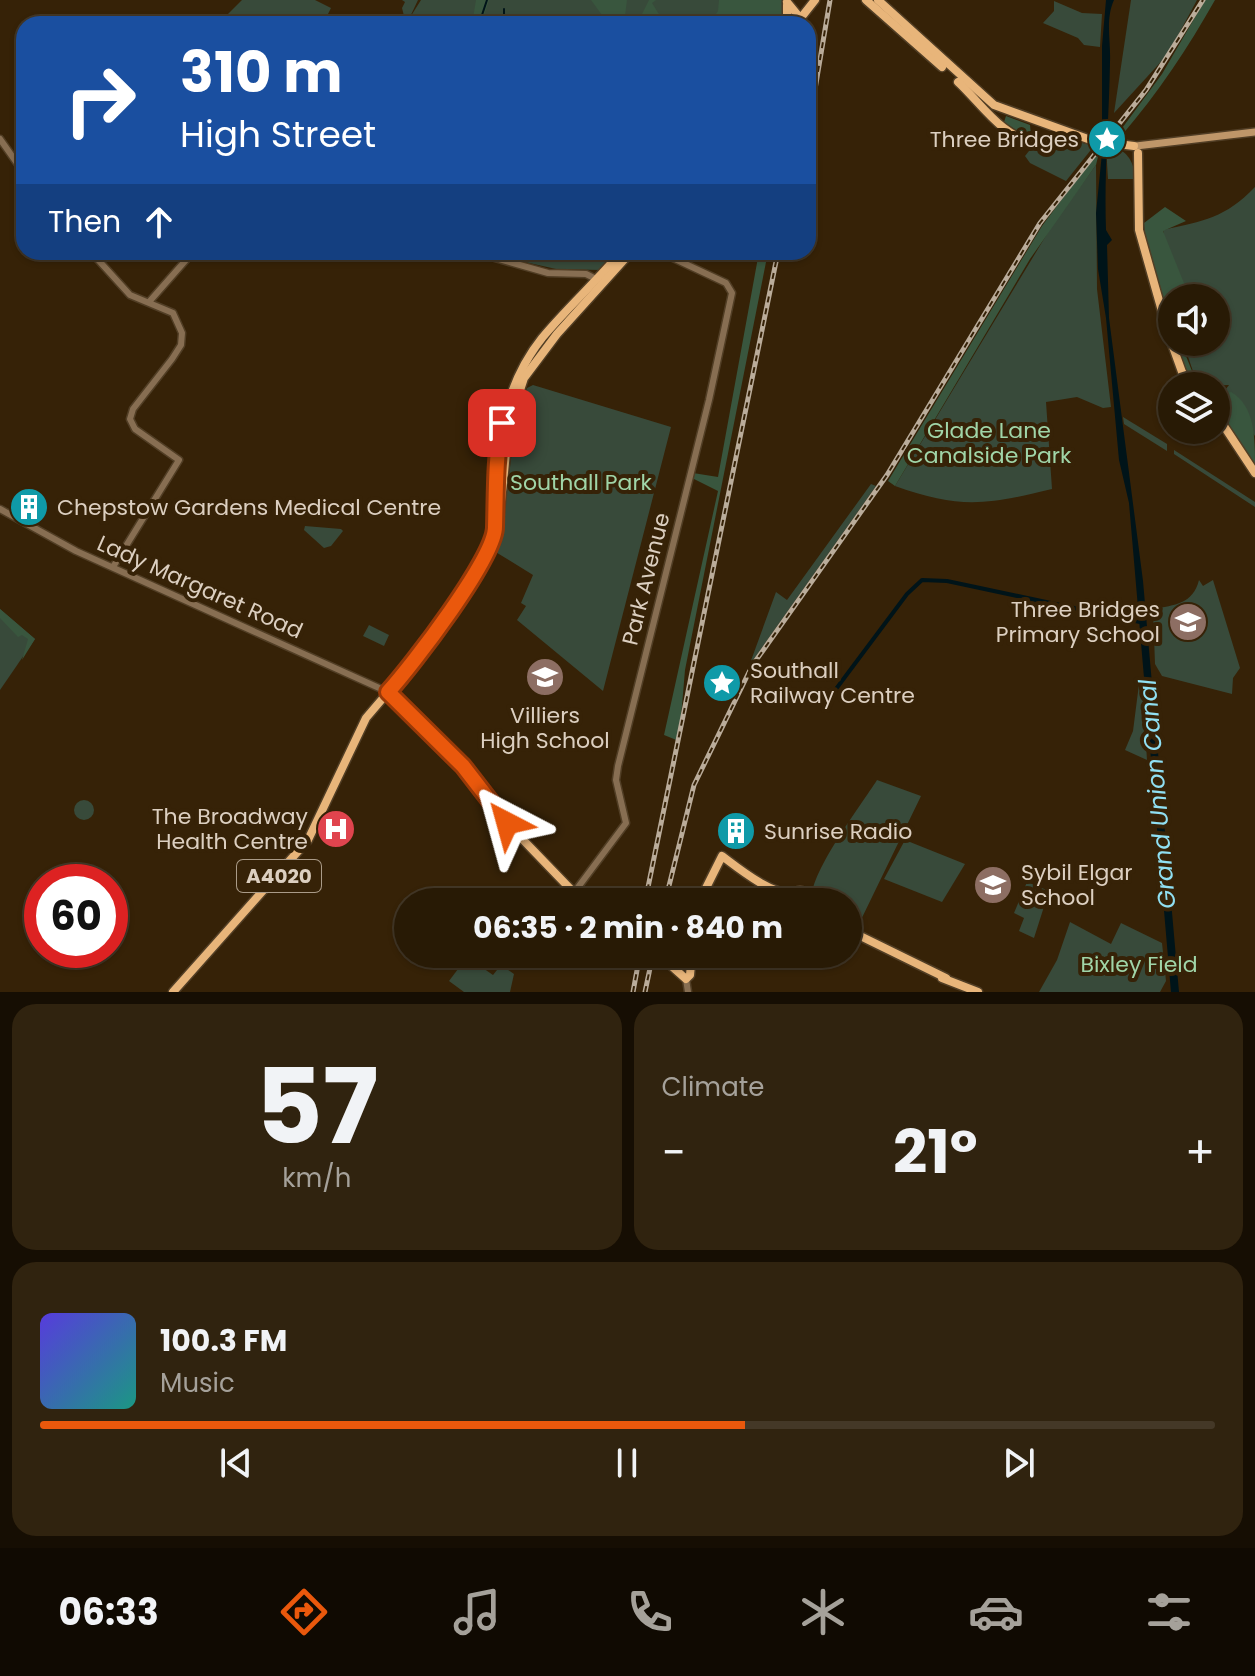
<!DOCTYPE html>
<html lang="en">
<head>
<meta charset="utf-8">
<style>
	body { margin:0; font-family:Poppins,sans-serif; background:#30230f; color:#f1f3f6; height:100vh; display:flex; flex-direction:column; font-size:30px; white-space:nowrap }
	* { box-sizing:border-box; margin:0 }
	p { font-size:26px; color:#a5a19a }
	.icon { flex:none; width:44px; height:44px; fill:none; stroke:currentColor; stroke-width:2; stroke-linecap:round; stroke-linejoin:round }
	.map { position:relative; height:992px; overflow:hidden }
	.panel { display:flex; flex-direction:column; gap:12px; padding:12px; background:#160e03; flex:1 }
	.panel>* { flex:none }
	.hud { position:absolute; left:16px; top:16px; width:800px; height:244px; border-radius:24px; box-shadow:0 2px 6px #0004,0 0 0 2px #443827; background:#1a4fa0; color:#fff; overflow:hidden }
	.tools { position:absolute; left:1158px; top:284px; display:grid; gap:16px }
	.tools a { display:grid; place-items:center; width:72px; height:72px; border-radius:50%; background:#281a05; box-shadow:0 2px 6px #0004,0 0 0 2px #443827; font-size:40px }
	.speed { position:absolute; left:24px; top:864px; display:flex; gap:16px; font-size:40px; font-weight:700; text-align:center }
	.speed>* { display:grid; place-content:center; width:104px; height:104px; border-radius:50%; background:#281a05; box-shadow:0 2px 6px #0004,0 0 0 2px #443827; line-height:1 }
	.speed .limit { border:12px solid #d22; background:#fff; color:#111 }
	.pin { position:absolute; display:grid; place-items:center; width:68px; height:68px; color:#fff; margin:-34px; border-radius:16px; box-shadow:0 4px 12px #0006 }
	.me { position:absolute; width:88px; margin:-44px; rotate:321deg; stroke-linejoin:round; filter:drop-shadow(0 0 6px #0008) }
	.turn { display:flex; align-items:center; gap:28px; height:168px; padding:0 32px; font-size:36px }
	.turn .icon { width:104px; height:104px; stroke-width:2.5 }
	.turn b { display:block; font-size:56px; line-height:68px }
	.then { display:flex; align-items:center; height:76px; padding:0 32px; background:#0003; gap:16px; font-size:30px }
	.big { font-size:60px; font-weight:700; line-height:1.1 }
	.panel .widget { flex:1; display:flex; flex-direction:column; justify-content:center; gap:12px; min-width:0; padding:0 28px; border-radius:24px; background:#30230f }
	.panel .dial { align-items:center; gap:0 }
	.dial b { font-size:104px; line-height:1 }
	.song { display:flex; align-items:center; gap:24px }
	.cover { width:96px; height:96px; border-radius:12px; background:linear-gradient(135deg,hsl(250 70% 55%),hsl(170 70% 35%)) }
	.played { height:8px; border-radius:4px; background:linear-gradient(90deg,#ea580c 60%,#443827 60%) }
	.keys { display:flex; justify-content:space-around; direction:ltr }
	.heat { display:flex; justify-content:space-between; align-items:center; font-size:44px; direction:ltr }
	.panel .tiles { flex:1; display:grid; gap:12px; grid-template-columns:1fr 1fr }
	.widget:last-child { grid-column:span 2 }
	.trip { position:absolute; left:394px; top:888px; width:468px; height:80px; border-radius:40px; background:#281a05; box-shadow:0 2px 6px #0004,0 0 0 2px #443827; font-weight:700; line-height:80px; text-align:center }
	.menu { display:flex; height:128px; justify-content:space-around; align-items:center; background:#100a02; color:#a5a19a }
	.menu .icon { width:56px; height:56px }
	.menu .selected { color:#ea580c }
	.menu b { font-size:36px; color:#f1f3f6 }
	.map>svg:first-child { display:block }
	.green { fill:#384a3a }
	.forest { fill:#39563e }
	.water { fill:#001419 }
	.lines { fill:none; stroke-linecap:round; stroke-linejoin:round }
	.stream { stroke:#001419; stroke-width:2 }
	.canal { stroke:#001419; stroke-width:4 }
	.tertiary-casing { stroke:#513e25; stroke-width:9 }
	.secondary-casing { stroke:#513e25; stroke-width:10 }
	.primary-casing { stroke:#513e25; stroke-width:11 }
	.tertiary { stroke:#876e52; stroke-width:6 }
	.secondary { stroke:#be9669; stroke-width:7 }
	.primary { stroke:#e8b57a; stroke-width:8 }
	.rail-casing { stroke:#baac9a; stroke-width:5 }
	.rail { stroke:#362207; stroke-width:2; stroke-dasharray:6; stroke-linecap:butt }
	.primary-bridge-casing { stroke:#513e25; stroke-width:11; stroke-linecap:butt }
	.primary-bridge { stroke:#e8b57a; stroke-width:8 }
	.route-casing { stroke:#983908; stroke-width:20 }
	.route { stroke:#ea580c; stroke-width:14 }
	.labels { text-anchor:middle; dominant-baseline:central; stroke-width:8; stroke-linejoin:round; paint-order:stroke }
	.shield { fill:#362207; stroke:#aa9b88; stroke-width:2 }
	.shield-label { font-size:20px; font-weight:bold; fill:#dccfc0 }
	.poi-label { font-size:22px; fill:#dccfc0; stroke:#362207; text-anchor:start }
	.park-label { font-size:22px; fill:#a0d5a8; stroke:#362207 }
	.street-label { font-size:22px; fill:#dccfc0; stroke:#362207 }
	.water-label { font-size:24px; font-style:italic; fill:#90e0f3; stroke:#362207 }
</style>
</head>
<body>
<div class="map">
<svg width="1255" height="992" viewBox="0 0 1255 992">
	<rect width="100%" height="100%" fill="#362207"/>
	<g class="green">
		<path d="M 242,0 L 315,0 L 331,8 L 323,24 L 218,24 Z"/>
		<path d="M 402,0 L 418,0 L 409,19 L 421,0 L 783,0 L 783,24 L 406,24 L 402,8 L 405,2 Z"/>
		<path d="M 1131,0 L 1197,0 L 1168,54 L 1114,113 Z"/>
		<path d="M 1054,1 L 1082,13 L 1102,14 L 1100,47 L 1084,45 L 1078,38 L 1043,23 L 1054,11 Z"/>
		<path d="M 1075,141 L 1094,146 L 1066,181 L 1030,163 L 1025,156 L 1033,146 Z"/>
		<path d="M 1106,146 C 1126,148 1134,160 1135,179 L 1108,179 Z"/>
		<path d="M 1096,165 L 1097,289 L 1111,407 L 1103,408 L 1077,397 L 1046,402 L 1052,489 C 987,505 959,509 895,486 L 1053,224 Z"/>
		<path d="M 1255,187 L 1255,436 L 1222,394 L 1229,385 L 1198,386 L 1183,342 L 1216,342 L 1216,298 L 1175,298 L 1163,230 C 1204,221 1225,218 1255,187 Z"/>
		<path d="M 502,252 L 615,252 L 601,270 L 556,269 L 502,257 Z"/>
		<path d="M 533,385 L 671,427 L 603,691 L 517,620 L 526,606 L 521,603 L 533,575 L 494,551 C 513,498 506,441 527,388 Z"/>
		<path d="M 1123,417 L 1167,444 L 1167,451 L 1124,424 Z"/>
		<path d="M 1174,450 L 1255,502 L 1255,507 L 1174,454 Z"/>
		<path d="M 871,484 L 876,486 L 749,666 L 776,592 L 787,600 Z"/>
		<path d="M 305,526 L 341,529 L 343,531 L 331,546 L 324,548 L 304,530 Z"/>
		<path d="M 1199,580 L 1203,586 L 1213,580 L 1240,668 L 1233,678 L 1232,694 L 1162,676 L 1155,664 L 1153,609 C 1175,605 1193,604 1199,580 Z"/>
		<path d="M 0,609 L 35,639 L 0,690 Z"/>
		<path d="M 369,625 L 389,635 L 384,646 L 363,636 Z"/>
		<path d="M 1139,684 L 1142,684 L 1147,760 L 1125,750 L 1133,731 Z"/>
		<path d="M 877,780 L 921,796 L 857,928 L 848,924 L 848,902 L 812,902 C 806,877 862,804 877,780 Z"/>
		<circle cx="84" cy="810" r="10"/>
		<path d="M 905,840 L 965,864 L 942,902 L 884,879 Z"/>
		<path d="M 1027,882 L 1049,891 L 1034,938 L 1019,931 L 1024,918 L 1014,913 Z"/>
		<path d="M 1070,922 L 1111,944 L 1121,923 L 1162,943 L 1166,981 L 1160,992 L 1039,992 L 1057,960 Z"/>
		<path d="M 467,957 L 493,975 L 501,965 L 514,974 L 510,992 L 464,992 L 449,981 Z"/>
	</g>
	<g class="forest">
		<path d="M 476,0 L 489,0 L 481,24 L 472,24 Z"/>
		<path d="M 591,0 L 627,0 L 624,24 L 604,24 L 602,15 Z"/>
		<path d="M 649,0 L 656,0 L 652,3 L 665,24 L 637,24 Z"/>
		<path d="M 719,0 L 781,0 L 782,24 L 709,24 L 718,11 Z"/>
		<path d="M 1205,0 L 1215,0 C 1188,48 1158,93 1122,135 L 1117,135 L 1162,74 Z"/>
		<path d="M 1006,116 L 1030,125 L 1031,135 L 1025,136 L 1004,122 Z"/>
		<path d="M 1100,148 L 1096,165 L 1030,259 L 895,486 L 888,481 L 1042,226 Z"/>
		<path d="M 1165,207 L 1186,221 L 1163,231 L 1190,298 L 1172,298 L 1172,336 L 1145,241 L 1144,223 Z"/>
		<path d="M 759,252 L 768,252 L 685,670 L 679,741 L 664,735 L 718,491 L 692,478 L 693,473 L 718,477 Z"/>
		<path d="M 1174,342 L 1205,342 L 1208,352 L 1195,343 L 1184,351 L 1198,386 L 1187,380 Z"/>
		<path d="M 1231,392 C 1255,406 1255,437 1255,467 L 1216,411 L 1216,396 Z"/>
		<path d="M 0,609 L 35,639 L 22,660 L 28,639 L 22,635 L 18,637 L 0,618 Z"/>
	</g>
	<path class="water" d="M 1106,0 L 1114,0 C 1105,20 1111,41 1110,62 C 1109,120 1104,174 1106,230 L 1112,240 L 1107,245 L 1109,318 L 1143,581 L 1179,992 L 1171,992 L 1129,503 L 1119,460 L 1106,318 L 1098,269 L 1096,213 L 1102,153 L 1102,46 Z"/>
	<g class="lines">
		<g class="stream">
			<path d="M 479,24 L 487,0"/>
			<path d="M 504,24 L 504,9"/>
		</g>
		<path class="canal" d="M 833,693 L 907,594 L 922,580 L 947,581 L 1140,622"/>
		<g class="tertiary-casing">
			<g id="tertiary">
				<path d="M 0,139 L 24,173"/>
				<path d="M 91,252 L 130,295 L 173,313 L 182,333 L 181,345 L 172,359 L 133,409 L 130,419 L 135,429 L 179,460 L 113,567"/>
				<path d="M 474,252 L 548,273 L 586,274 L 598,280"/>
				<path d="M 149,302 L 193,252"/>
				<path d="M 0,509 L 76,551 L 388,692"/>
				<path d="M 573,894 L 626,823 L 616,780 L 618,766 L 709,400 L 732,293 L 726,283 L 660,252"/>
				<path d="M 686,979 L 688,992"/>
			</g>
		</g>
		<g class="secondary-casing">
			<path id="secondary" d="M 1136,146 L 1255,132"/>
		</g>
		<g class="primary-casing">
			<g id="primary">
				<path d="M 866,0 L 942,67"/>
				<path d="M 878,0 L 994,105 L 1099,143"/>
				<path d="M 787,2 L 801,19"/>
				<path d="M 787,24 L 787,5"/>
				<path d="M 796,24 L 815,0"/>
				<path d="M 958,82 C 980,102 1004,140 1036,142 C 1048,143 1061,138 1073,136"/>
				<path d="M 1110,143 L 1134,146"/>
				<path d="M 1138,153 L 1139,230 L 1169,336 L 1182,372 L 1191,386"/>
				<path d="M 1216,414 L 1255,473"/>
				<path d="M 495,506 C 496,446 503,387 542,338 C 567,308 596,282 621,252"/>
				<path d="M 388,692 L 440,740 L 498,814 L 583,902"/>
				<circle cx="800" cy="895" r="4.5"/>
				<path d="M 699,902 L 722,856 C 738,868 772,896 796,894"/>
				<path d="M 848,930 L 946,978"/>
				<path d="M 658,954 L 686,979 L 690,975 L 692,954"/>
				<path d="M 942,978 L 978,992"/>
				<path d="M 173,992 L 308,840 L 366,718 L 419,656 L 477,571 L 499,521 L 509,424 L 524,378 L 557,334 L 631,252"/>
			</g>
		</g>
		<use href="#tertiary" class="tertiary"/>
		<use href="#secondary" class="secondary"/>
		<use href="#primary" class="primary"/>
		<g class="rail-casing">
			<g id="rail">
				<path d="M 808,131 L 830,0"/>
				<path d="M 645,902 L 778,252"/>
				<path d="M 665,902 L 694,785 L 752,666 L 887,475 L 1040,223 L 1146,90 L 1203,0"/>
				<path d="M 633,992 L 640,954"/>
				<path d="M 645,992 L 653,954"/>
			</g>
		</g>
		<use href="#rail" class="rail"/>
		<g class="primary-bridge-casing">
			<path id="primary-bridge" d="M 1099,143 L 1110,143"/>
		</g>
		<use href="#primary-bridge" class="primary-bridge"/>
	</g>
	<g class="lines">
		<g class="route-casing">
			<path id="route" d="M 502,423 C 495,458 496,494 495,527 C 495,558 411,667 388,692 L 463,766 L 507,823"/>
		</g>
		<use href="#route" class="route"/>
	</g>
	<defs>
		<g id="sight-disc" transform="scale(2)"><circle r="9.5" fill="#0f9aa8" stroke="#362207"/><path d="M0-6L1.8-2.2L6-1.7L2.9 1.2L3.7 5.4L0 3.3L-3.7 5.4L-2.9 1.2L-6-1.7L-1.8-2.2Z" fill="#fff"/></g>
		<g id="building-disc" transform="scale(2)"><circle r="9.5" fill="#0f9aa8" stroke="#362207"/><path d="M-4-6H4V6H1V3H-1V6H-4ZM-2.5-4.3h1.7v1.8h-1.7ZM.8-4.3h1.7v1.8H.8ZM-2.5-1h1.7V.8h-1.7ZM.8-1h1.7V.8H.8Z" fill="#fff"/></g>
		<g id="school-disc" transform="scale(2)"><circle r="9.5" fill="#8d6e63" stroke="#362207"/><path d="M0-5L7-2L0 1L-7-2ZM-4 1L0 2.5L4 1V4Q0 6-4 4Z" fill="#fff"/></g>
		<g id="hospital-disc" transform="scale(2)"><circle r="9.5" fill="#e0444e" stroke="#362207"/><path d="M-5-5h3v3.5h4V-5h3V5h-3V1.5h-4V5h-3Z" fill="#fff"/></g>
	</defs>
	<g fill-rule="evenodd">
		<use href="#sight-disc" x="1107" y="139"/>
		<use href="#building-disc" x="29" y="507"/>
		<use href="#school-disc" x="1188" y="622"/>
		<use href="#school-disc" x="545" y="677"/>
		<use href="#sight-disc" x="722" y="683"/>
		<use href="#hospital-disc" x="336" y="829"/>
		<use href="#building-disc" x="736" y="831"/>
		<use href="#school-disc" x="993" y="885"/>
	</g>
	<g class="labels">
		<rect class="shield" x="237" y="860" width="84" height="32" rx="6"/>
		<g class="shield-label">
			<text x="279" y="876">A4020</text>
		</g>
		<g class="poi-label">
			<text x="1079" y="139" text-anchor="end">Three Bridges</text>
			<text x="57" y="507">Chepstow Gardens Medical Centre</text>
			<text x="1160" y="609" text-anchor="end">Three Bridges<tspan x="1160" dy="25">Primary School</tspan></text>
			<text x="750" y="670">Southall<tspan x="750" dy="25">Railway Centre</tspan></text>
			<text x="545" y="715" text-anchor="middle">Villiers<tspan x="545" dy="25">High School</tspan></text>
			<text x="308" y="816" text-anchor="end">The Broadway<tspan x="308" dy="25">Health Centre</tspan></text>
			<text x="764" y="831">Sunrise Radio</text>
			<text x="1021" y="872">Sybil Elgar<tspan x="1021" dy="25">School</tspan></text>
		</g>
		<g class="park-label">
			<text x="989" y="430">Glade Lane<tspan x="989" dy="25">Canalside Park</tspan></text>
			<text x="581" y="482">Southall Park</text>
			<text x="1139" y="964">Bixley Field</text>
		</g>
		<g class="street-label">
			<text transform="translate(646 579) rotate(-76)">Park Avenue</text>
			<text transform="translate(200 587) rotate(24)">Lady Margaret Road</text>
		</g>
		<g class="water-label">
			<text transform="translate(1157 794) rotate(-95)">Grand Union Canal</text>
		</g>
	</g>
</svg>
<div class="tools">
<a><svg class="icon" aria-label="sound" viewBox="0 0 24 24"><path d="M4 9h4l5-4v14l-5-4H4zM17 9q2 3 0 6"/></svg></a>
<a><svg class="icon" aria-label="layers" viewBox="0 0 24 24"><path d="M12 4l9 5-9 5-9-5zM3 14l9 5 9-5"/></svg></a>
</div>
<div class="speed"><div class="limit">60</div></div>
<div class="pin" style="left:502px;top:423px;background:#d93025"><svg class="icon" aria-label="arrive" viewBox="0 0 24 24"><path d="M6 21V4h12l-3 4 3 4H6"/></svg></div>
<svg class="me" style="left:507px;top:823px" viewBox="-20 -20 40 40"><path d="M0-17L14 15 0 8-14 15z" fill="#ea580c" stroke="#fff" stroke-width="4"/></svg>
<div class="trip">06:35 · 2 min · 840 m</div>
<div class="hud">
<div class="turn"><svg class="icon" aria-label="right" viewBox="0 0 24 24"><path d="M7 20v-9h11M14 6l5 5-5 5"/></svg><div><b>310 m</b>High Street</div></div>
<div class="then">Then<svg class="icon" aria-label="ahead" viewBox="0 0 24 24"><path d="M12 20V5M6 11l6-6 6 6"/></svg></div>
</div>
</div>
<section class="panel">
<div class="tiles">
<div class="widget dial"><b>57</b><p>km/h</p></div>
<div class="widget"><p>Climate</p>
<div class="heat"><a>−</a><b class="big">21°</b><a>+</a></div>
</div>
<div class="widget">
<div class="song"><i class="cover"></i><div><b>100.3 FM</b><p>Music</p></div></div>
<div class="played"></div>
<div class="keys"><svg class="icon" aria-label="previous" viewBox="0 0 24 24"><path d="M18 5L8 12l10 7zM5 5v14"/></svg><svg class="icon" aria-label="pause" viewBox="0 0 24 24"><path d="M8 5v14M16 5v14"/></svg><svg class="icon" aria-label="next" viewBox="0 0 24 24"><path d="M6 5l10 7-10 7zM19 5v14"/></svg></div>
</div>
</div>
</section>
<nav class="menu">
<b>06:33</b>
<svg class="icon selected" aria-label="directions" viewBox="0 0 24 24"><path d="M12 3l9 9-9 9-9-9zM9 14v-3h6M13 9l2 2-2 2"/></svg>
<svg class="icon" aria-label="music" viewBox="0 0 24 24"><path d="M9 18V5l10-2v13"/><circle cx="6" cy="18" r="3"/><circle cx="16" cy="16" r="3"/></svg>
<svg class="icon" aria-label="phone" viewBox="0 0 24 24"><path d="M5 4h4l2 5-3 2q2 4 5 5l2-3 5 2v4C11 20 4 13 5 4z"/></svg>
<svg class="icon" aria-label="climate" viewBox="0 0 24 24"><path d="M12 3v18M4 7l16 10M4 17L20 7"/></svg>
<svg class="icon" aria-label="car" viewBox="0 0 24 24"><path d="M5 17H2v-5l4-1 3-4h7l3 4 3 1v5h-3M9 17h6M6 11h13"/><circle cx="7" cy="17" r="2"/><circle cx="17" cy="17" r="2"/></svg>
<svg class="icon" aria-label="filters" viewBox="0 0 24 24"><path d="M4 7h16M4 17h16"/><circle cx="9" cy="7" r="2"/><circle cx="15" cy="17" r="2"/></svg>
</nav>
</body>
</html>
